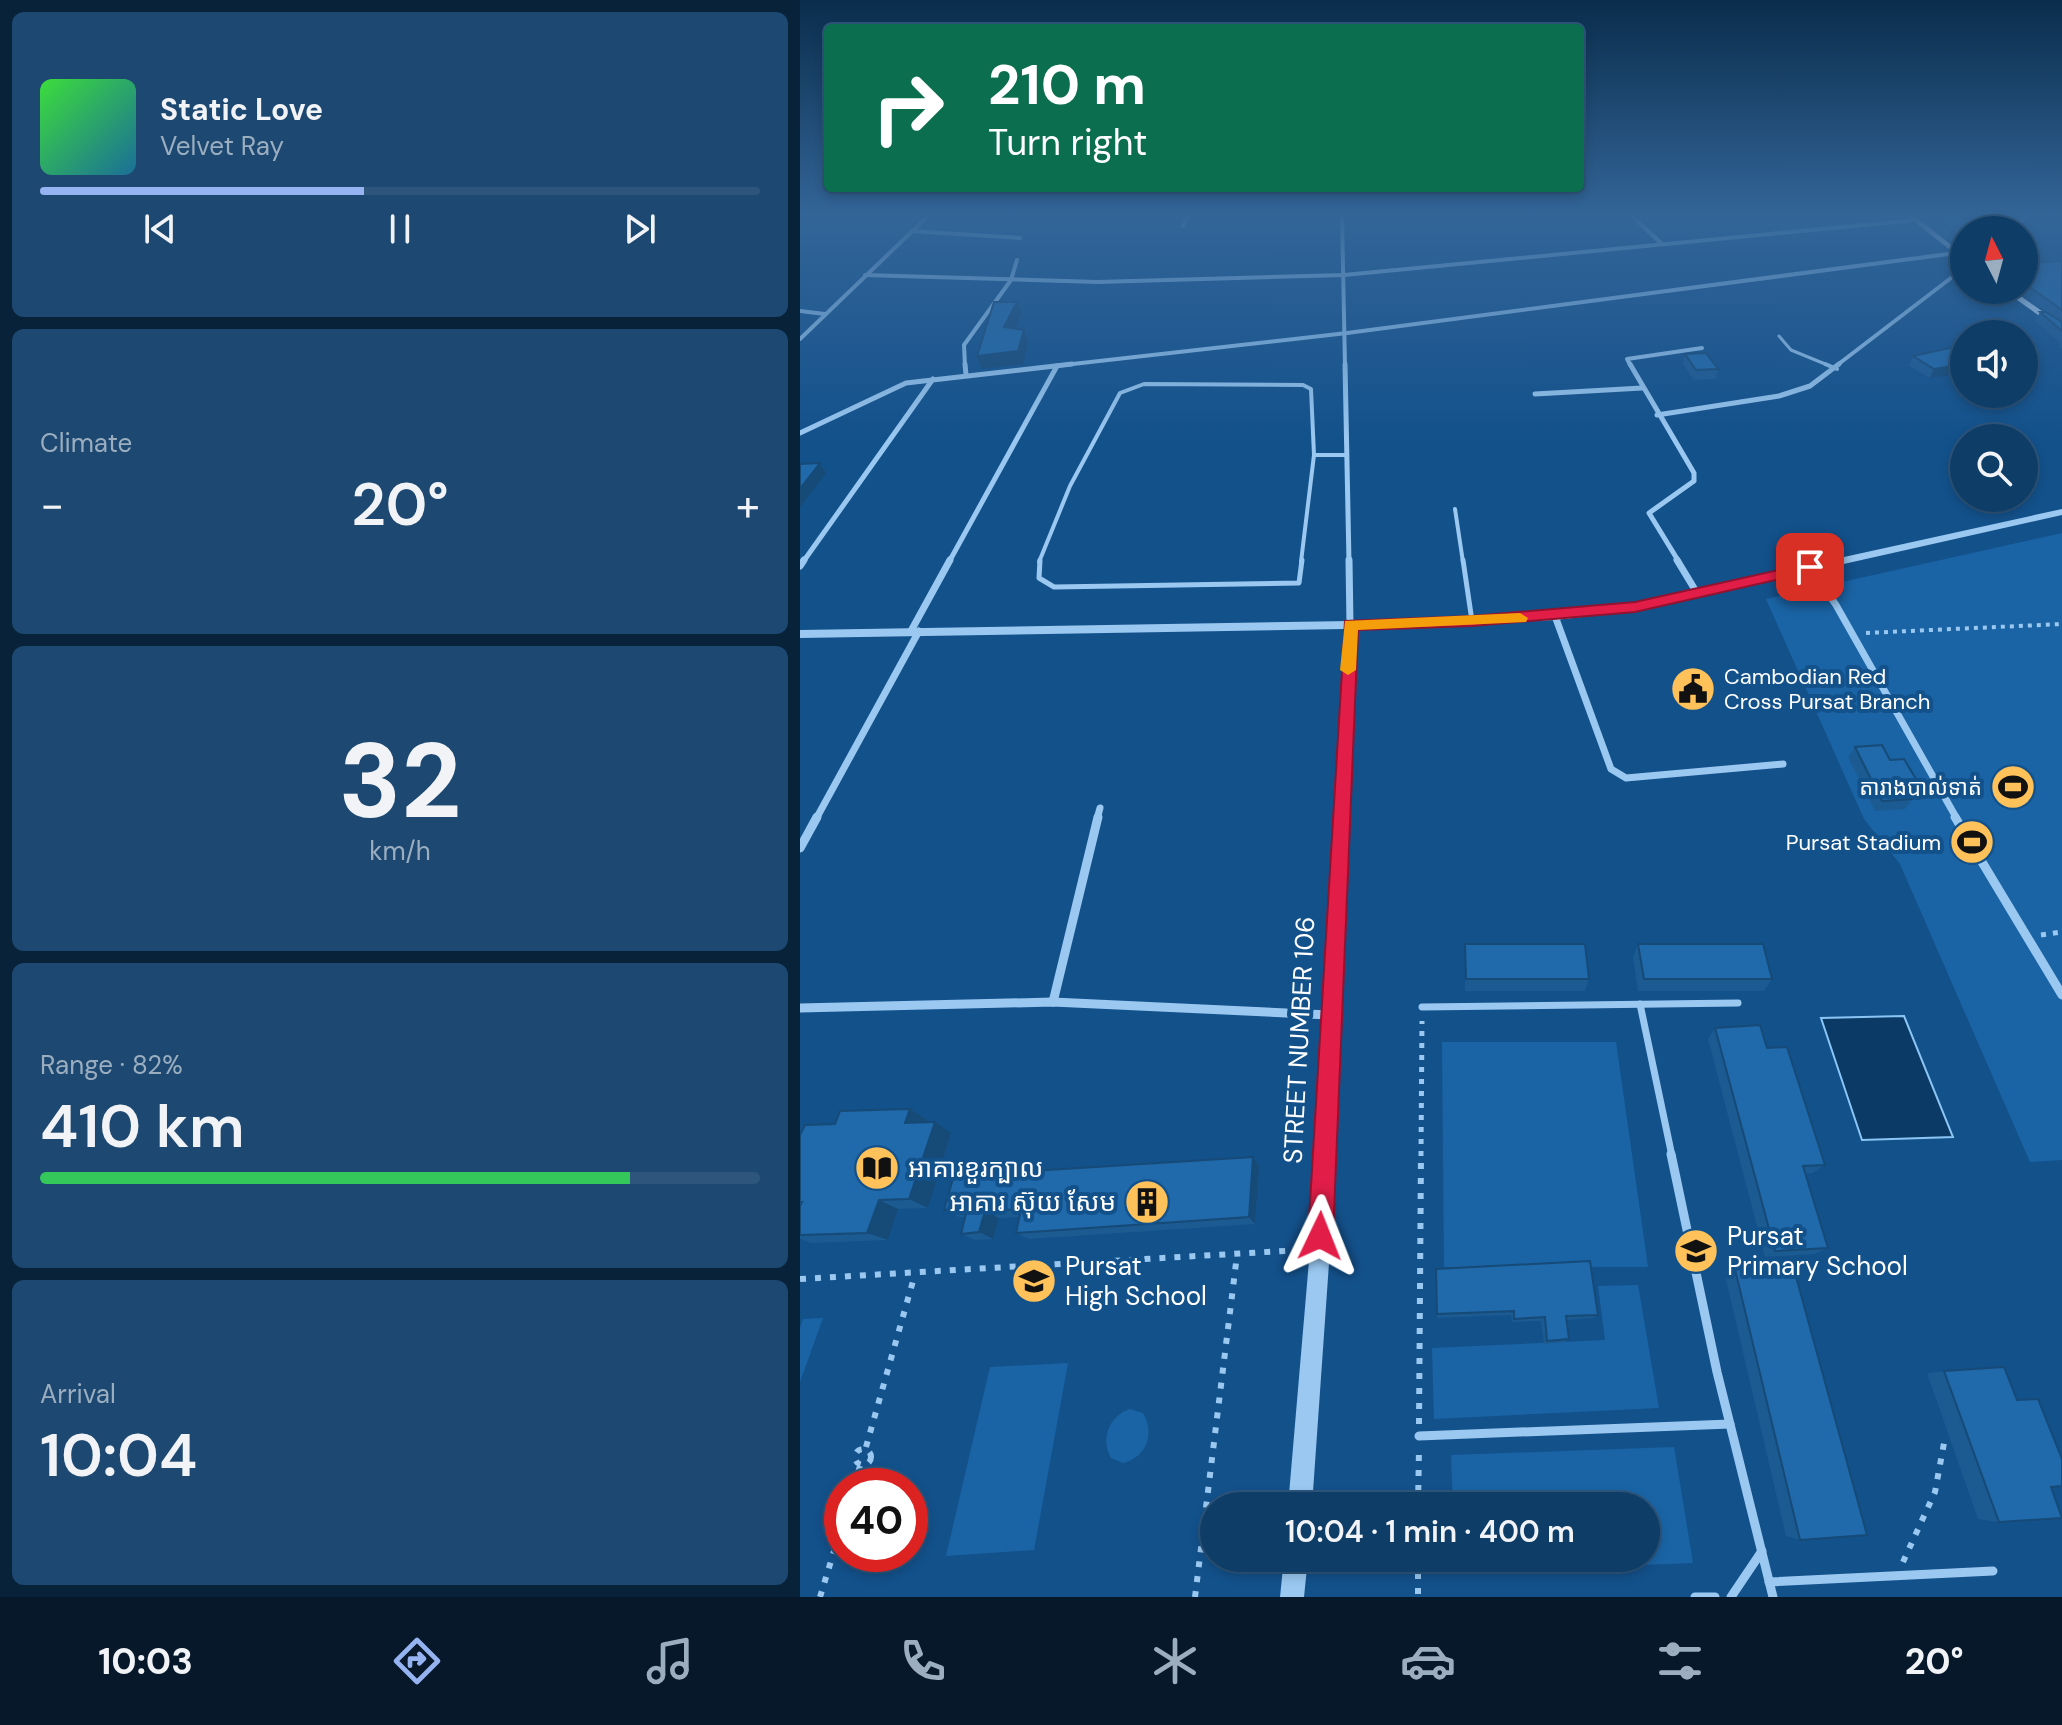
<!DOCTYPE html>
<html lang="en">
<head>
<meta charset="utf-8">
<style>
	body { margin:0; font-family:"DM Sans","Noto Sans Khmer",sans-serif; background:#1c4871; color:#f1f3f6; height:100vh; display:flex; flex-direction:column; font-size:30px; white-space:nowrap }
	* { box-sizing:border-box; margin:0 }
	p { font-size:26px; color:#9baec0 }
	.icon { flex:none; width:44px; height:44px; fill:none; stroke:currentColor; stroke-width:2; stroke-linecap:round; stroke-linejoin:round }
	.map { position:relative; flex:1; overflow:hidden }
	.details { display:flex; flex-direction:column; gap:12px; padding:12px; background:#082239; width:800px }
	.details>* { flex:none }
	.top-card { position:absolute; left:24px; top:24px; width:760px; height:168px; border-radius:8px; box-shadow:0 4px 12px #0003,0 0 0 2px #2e567c; background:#0b6e4f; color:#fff; overflow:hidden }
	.needle { width:52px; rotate:354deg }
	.buttons { position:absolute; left:1150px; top:216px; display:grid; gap:16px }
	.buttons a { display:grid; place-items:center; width:88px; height:88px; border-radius:50%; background:#0e3d68; box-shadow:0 4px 12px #0003,0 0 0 2px #2e567c; font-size:40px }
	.speed { position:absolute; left:24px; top:1468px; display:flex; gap:16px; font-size:40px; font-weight:700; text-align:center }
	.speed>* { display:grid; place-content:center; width:104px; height:104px; border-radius:50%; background:#0e3d68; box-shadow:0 4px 12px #0003,0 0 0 2px #2e567c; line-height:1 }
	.speed .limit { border:12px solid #d22; background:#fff; color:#111 }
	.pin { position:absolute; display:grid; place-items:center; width:68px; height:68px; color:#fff; margin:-34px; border-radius:16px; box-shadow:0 4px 12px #0006 }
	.me { position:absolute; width:88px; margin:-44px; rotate:2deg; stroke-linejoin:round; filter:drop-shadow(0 0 6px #0008) }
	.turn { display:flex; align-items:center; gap:28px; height:168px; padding:0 32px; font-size:36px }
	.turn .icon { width:104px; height:104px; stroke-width:2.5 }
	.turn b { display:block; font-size:56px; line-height:68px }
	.big { font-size:60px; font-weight:600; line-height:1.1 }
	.details .card { flex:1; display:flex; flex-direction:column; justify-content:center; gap:12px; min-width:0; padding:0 28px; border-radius:12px; background:#1c4871 }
	.details .dial { align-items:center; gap:0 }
	.dial b { font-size:104px; line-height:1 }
	.song { display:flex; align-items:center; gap:24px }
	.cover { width:96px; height:96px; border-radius:12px; background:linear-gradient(135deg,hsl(120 70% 55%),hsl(200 70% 35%)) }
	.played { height:8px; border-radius:4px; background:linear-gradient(90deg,#95b2f1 45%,#2e567c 45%) }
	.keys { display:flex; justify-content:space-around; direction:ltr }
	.heat { display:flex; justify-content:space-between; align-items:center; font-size:44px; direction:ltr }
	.charge { height:12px; border-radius:6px; background:linear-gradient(90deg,#34c759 82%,#2e567c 0) }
	.trip { position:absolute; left:400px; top:1492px; width:460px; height:80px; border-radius:40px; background:#0e3d68; box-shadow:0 4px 12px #0003,0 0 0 2px #2e567c; font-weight:600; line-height:80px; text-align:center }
	.menu { display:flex; height:128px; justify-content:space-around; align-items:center; background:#06182a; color:#9baec0 }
	.menu .icon { width:56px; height:56px }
	.menu .active { color:#95b2f1 }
	.menu b { font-size:36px; color:#f1f3f6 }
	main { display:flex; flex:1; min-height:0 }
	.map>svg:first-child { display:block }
	.green { fill:#1a64a5 }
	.water { fill:#0b3a67; stroke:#8bc5f4; stroke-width:2 }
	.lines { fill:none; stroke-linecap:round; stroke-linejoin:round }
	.path-far2 { stroke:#9ac8f1; stroke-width:4; stroke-dasharray:4 5; stroke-linecap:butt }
	.path-far1 { stroke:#9ac8f1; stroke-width:5; stroke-dasharray:5 7; stroke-linecap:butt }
	.path { stroke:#9ac8f1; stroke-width:6; stroke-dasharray:6 9; stroke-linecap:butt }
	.service-far4 { stroke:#9ac8f1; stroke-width:3 }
	.service-far3 { stroke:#9ac8f1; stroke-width:4 }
	.service-far2 { stroke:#9ac8f1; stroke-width:5 }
	.service-far1 { stroke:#9ac8f1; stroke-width:7 }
	.service { stroke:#9ac8f1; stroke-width:9 }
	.minor-far3 { stroke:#9ac8f1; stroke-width:4 }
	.minor-far2 { stroke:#9ac8f1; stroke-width:5 }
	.minor-far1 { stroke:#9ac8f1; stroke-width:7 }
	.minor { stroke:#9ac8f1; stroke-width:9 }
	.tertiary { fill:#9ac8f1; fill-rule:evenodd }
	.secondary { fill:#c8e2fb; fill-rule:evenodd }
	.wall { fill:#1c5a92 }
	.shaded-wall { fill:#164a77 }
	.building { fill:#2069aa; stroke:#164a77; stroke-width:2 }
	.route { fill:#e11d48; stroke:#92132f; stroke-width:2 }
	.slow { fill:#f59e0b }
	.labels { text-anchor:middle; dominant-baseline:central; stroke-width:8; stroke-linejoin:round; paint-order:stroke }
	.poi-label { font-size:22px; fill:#fff; stroke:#13518b; text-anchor:end }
	.near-street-label { font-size:26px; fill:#fff; stroke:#13518b }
	.near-poi-label { font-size:26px; fill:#fff; stroke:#13518b; text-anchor:start }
</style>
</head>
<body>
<main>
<section class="details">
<div class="card">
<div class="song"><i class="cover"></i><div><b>Static Love</b><p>Velvet Ray</p></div></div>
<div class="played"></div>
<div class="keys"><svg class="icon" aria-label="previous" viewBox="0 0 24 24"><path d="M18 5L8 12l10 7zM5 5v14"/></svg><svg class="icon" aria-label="pause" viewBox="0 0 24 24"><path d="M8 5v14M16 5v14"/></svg><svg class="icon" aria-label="next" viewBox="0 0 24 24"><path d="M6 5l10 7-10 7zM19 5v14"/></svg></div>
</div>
<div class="card"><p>Climate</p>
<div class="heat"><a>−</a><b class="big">20°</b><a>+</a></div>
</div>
<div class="card dial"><b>32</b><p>km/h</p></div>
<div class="card"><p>Range · 82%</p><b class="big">410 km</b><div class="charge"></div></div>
<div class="card"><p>Arrival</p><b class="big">10:04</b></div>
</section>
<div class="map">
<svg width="1262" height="1597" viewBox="0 0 1262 1597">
	<rect width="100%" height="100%" fill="#13518b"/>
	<g class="green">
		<path d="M 1262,533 L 1262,1160 L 1230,1162 L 1100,864 L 1064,819 L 966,599 Z"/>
		<path d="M 642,1042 L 816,1042 L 848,1267 L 644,1267 Z"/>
		<path d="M 838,1285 L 859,1408 L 634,1419 L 632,1348 L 805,1340 L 798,1286 Z"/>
		<path d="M 23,1318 L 0,1382 L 0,1328 L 3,1319 Z"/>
		<path d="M 268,1363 L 234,1550 L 146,1556 L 190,1367 Z"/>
		<path d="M 330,1409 L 343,1413 C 355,1433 347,1457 323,1463 L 311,1458 C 300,1439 309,1416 330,1409 Z"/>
		<path d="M 874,1447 L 893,1563 L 655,1572 L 654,1558 L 846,1558 L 846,1506 L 653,1506 L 651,1455 Z"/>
	</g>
	<path class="water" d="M 1104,1016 L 1153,1137 L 1062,1140 L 1021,1018 Z"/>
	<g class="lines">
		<path class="path-far2" d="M 1066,633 L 1262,624"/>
		<g class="path-far1">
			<path d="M 1241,935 L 1262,932"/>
			<path d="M 621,1156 L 622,1021"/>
		</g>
		<g class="path">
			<path d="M 0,1279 L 501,1250"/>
			<path d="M 619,1424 L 621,1154"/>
			<path d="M 66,1447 L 115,1274"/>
			<circle cx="63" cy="1457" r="8"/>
			<path d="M 54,1486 L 60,1466"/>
			<path d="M 618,1506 L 619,1449"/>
			<path d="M 618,1558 L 618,1597"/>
			<path d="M 1103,1562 L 1135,1492 L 1144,1443"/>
			<path d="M 20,1597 L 42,1525"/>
			<path d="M 395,1597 L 437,1255"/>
		</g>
		<path class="service-far4" d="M 979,336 L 991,350 L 1030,366"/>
		<g class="service-far3">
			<path d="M 1025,364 L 1037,369"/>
			<path d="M 514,455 L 547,455"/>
			<path d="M 655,509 L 663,562"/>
			<path d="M 239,562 L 270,486 L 320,393 L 344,384 L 503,385 L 511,389 L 514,455 L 501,562"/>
		</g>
		<g class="service-far2">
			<path d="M 240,560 L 239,578 L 254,587 L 499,583 L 502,560"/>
			<path d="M 663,560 L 672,621"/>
		</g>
		<g class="service-far1">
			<path d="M 840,1004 L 872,1156"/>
			<path d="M 622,1007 L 938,1003"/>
		</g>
		<g class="service">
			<path d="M 871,1154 L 917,1372 L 973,1597"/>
			<path d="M 619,1436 L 930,1424"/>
			<path d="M 969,1582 L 1193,1571"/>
			<path d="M 895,1597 L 915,1597"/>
			<path d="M 931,1597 L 962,1551"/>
		</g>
		<g class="minor-far3">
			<path d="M 542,216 L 545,366"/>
			<path d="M 832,216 L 862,244"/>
			<path d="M 383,226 L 389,216"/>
			<path d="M 1210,230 L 1227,216"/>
			<path d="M 112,231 L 220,238"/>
			<path d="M 65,275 L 298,282 L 544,275 L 1116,220"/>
			<path d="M 0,311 L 25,314"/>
			<path d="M 0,339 L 128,216"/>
			<path d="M 165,366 L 164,345 L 211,280 L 217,260"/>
			<path d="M 255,366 L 547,333 L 1156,253"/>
			<path d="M 831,366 L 827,359 L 902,348"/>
			<path d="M 1036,366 L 1164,268"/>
		</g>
		<g class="minor-far2">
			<path d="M 165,364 L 166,375"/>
			<path d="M 545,364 L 549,562"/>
			<path d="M 830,364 L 894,473 L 894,481 L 849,513 L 879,562"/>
			<path d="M 735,394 L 842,388"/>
			<path d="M 857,415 L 979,396 L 1010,386 L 1039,364"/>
			<path d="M 0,433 L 106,383 L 272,364"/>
			<path d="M 3,562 L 133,379"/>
			<path d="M 149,562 L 257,366"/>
		</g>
		<g class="minor-far1">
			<path d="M 549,560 L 550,625"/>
			<path d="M 877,560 L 897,593"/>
			<path d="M 0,566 L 4,560"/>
			<path d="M 1010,567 L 1036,605 L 1157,819"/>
			<path d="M 755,616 L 811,769 L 826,778 L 983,764"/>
			<path d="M 111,631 L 150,560"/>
			<path d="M 16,819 L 119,631"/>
			<path d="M 297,819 L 300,808"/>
		</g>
		<g class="minor">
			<path d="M 1155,817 L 1262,995"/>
			<path d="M 0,848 L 17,817"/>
			<path d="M 253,1002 L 298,817"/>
			<path d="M 0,1008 L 253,1002 L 529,1015"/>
		</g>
		<g class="tertiary">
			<path d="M 1262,509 L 1262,515 L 835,611 L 755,620 L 556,629 L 530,1249 L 512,1506 L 488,1506 L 510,1249 L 544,629 L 0,638 L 0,630 L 550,621 L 755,612 L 835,603 Z"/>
			<path d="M 484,1558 L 508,1558 L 504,1597 L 480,1597 Z"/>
		</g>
		<g class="secondary">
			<path d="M 1107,216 L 1115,216 L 1164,255 L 1164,261 Z"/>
			<path d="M 1203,290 L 1212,290 L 1262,325 L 1262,332 Z"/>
		</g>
	</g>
	<g class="wall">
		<path d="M 1143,216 L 1213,216 L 1196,218 L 1164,230 L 1164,247 L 1163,249 L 1133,226 L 1137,218 Z"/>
		<path d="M 1224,260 L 1231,263 L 1262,261 L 1262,349 L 1259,346 L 1260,343 L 1235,321 L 1240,312 L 1252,316 L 1217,290 L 1224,290 Z"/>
		<path d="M 1164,344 L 1130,378 L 1109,366 L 1113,356 Z"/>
		<path d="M 885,354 L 918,369 L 916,379 L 894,380 L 883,364 Z"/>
		<path d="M 1055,747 L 1090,760 L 1116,779 L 1109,789 L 1106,789 L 1112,799 L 1105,809 L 1075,811 L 1048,757 Z"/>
		<path d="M 665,944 L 789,979 L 785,991 L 665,991 Z"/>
		<path d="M 838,944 L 972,979 L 964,991 L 838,991 L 833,957 Z"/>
		<path d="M 915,1028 L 967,1048 L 1025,1165 L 1013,1173 L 1005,1174 L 1028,1248 L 1015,1254 L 965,1257 L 908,1039 Z"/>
		<path d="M 110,1109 L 127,1120 L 127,1122 L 151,1133 L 128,1208 L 98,1209 L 88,1240 L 11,1243 L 0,1239 L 0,1135 L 35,1124 Z"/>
		<path d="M 218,1165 L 227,1172 L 459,1166 L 455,1224 L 229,1239 L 216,1233 L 220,1217 L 199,1218 L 193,1239 L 175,1240 L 161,1234 L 165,1217 L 159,1217 L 144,1210 Z"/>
		<path d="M 934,1265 L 1000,1540 L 986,1536 L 924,1271 Z"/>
		<path d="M 636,1269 L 798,1315 L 793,1318 L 767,1320 L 769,1339 L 765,1342 L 744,1344 L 741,1321 L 712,1322 L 711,1315 L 637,1318 Z"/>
		<path d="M 1144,1371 L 1251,1487 L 1199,1522 L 1178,1519 L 1127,1373 Z"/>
	</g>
	<g class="shaded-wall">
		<path d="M 1194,216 L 1213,216 L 1196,218 L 1183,230 L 1178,230 Z"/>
		<path d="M 217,302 L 222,314 L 208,340 L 204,327 Z"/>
		<path d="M 224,330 L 228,342 L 223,364 L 182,369 L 177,356 Z"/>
		<path d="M 1164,364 L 1164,373 L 1130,378 L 1134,369 Z"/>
		<path d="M 20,463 L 26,473 L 0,507 L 0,489 Z"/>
		<path d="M 110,1109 L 127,1120 L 122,1134 L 105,1123 Z"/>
		<path d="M 135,1122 L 151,1133 L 128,1208 L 109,1199 Z"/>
		<path d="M 453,1157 L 459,1166 L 455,1224 L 449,1217 Z"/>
		<path d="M 218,1165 L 230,1174 L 216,1172 Z"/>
		<path d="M 79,1200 L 98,1209 L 88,1240 L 67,1233 Z"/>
		<path d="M 185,1211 L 199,1218 L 193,1239 L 179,1232 Z"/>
	</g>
	<g class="building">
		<path d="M 1143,216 L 1194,216 L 1178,230 L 1164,230 L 1164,239 L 1137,218 Z"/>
		<path d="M 1224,260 L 1231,263 L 1262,261 L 1262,310 L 1224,283 Z"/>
		<path d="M 194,302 L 217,302 L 204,327 L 224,330 L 218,351 L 177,356 Z"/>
		<path d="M 1240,312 L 1246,312 L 1262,322 L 1262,331 Z"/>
		<path d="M 1164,345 L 1164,364 L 1134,369 L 1113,356 Z"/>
		<path d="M 906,353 L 918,369 L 896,370 L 885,354 Z"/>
		<path d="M 20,463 L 0,489 L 0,464 Z"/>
		<path d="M 1082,745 L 1090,760 L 1104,759 L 1116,779 L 1100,780 L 1112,799 L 1082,801 L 1055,747 Z"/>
		<path d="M 665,944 L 785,944 L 789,979 L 666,979 Z"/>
		<path d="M 838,944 L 963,944 L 972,979 L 844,979 Z"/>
		<path d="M 960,1025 L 967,1048 L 987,1047 L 1025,1165 L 1003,1166 L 1028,1248 L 975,1251 L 915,1028 Z"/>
		<path d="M 110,1109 L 105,1123 L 135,1122 L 109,1199 L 79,1200 L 67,1233 L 0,1235 L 0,1206 L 2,1202 L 0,1202 L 0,1135 L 5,1125 L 35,1124 L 40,1111 Z"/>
		<path d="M 453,1157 L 449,1217 L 216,1233 L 221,1209 L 185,1211 L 179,1232 L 161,1234 L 167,1209 L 144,1210 L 156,1168 L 218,1165 L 216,1172 Z"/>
		<path d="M 790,1261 L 798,1315 L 766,1316 L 769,1339 L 747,1341 L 745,1317 L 714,1319 L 714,1311 L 637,1314 L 636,1269 Z"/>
		<path d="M 992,1262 L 1067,1535 L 1000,1540 L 934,1265 Z"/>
		<path d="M 1204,1367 L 1217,1400 L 1238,1399 L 1262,1459 L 1262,1486 L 1251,1487 L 1262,1518 L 1199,1522 L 1144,1371 Z"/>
	</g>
	<linearGradient id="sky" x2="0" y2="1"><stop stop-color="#0a2d4c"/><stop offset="0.49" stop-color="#336598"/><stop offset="1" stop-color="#336598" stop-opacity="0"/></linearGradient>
	<rect width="1262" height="439" fill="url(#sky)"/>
	<path class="route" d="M 1010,563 L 1017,567 L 1015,571 L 835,612 L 672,626 L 558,630 L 533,1236 L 529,1245 L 520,1248 L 511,1245 L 508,1236 L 545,621 L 672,616 L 835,602 Z"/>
	<path class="slow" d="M 720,613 L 728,618 L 726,622 L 558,630 L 556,670 L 548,675 L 540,670 L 545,621 Z"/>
	<defs>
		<g id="civic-disc" transform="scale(2.3)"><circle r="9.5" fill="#ffc159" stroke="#13518b"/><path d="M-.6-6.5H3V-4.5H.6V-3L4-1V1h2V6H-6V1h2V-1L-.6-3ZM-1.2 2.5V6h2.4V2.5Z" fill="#111"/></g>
		<g id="stadium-disc" transform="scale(2.3)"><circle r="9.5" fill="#ffc159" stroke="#13518b"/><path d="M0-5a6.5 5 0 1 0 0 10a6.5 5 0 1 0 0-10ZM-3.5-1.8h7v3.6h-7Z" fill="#111"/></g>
		<g id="library-disc" transform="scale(2.3)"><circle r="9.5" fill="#ffc159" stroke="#13518b"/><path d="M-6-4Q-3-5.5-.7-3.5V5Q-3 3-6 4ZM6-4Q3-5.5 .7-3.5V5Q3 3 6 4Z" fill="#111"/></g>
		<g id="building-disc" transform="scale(2.3)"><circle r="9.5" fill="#ffc159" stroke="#13518b"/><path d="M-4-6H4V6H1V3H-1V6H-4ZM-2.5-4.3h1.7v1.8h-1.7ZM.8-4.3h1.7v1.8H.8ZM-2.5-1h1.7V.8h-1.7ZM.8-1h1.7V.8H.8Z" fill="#111"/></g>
		<g id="school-disc" transform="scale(2.3)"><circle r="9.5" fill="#ffc159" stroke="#13518b"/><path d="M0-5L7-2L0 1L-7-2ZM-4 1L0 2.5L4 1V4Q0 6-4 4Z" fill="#111"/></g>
	</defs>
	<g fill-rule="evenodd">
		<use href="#civic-disc" x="893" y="689"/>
		<use href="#stadium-disc" x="1213" y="787"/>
		<use href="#stadium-disc" x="1172" y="842"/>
		<use href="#library-disc" x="77" y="1168"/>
		<use href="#building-disc" x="347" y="1202"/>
		<use href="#school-disc" x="896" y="1251"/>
		<use href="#school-disc" x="234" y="1281"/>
	</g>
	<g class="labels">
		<g class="poi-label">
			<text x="924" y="676" text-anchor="start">Cambodian Red<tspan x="924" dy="25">Cross Pursat Branch</tspan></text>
			<text x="1182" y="787">តារាងបាល់ទាត់</text>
			<text x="1141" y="842">Pursat Stadium</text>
		</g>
		<g class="near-street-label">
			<text transform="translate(499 1040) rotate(-87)">STREET NUMBER 106</text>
		</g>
		<g class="near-poi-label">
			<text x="108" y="1168">អាគារខួរក្បាល</text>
			<text x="316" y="1202" text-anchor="end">អាគារ ស៊ុយ សែម</text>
			<text x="927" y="1236">Pursat<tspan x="927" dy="30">Primary School</tspan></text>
			<text x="265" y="1266">Pursat<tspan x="265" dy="30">High School</tspan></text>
		</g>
	</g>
</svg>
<div class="buttons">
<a><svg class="needle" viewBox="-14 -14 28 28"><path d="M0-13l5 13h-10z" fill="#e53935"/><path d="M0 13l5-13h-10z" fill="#9baec0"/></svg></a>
<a><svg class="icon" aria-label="sound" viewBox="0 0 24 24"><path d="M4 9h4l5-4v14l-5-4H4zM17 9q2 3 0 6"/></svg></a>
<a><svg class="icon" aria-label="search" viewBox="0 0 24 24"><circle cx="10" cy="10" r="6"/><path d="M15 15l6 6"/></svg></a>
</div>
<div class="speed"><div class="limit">40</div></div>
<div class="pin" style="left:1010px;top:567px;background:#d93025"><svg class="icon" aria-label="arrive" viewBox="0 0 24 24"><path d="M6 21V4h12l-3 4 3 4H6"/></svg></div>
<svg class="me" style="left:520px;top:1236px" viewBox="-20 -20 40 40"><path d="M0-17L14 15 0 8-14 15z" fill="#e11d48" stroke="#fff" stroke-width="4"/></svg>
<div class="trip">10:04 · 1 min · 400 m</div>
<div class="top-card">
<div class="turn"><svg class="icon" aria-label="right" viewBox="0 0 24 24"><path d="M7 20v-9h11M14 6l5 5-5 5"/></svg><div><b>210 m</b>Turn right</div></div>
</div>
</div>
</main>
<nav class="menu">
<b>10:03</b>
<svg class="icon active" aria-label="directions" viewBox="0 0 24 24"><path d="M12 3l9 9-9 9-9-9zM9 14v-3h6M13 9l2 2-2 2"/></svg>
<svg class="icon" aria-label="music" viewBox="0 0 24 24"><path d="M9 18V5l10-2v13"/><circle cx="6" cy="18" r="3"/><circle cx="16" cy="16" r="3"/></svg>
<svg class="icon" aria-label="phone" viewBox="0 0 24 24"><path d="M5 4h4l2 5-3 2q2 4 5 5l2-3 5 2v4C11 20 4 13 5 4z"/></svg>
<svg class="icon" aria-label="climate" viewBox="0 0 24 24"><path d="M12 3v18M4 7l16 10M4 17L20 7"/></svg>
<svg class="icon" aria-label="car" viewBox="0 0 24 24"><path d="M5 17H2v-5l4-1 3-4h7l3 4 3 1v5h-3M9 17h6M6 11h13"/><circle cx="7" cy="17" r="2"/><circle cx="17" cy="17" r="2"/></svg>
<svg class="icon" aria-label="filters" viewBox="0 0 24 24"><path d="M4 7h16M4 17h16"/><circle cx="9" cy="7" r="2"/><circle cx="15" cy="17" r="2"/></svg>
<b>20°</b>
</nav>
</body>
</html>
